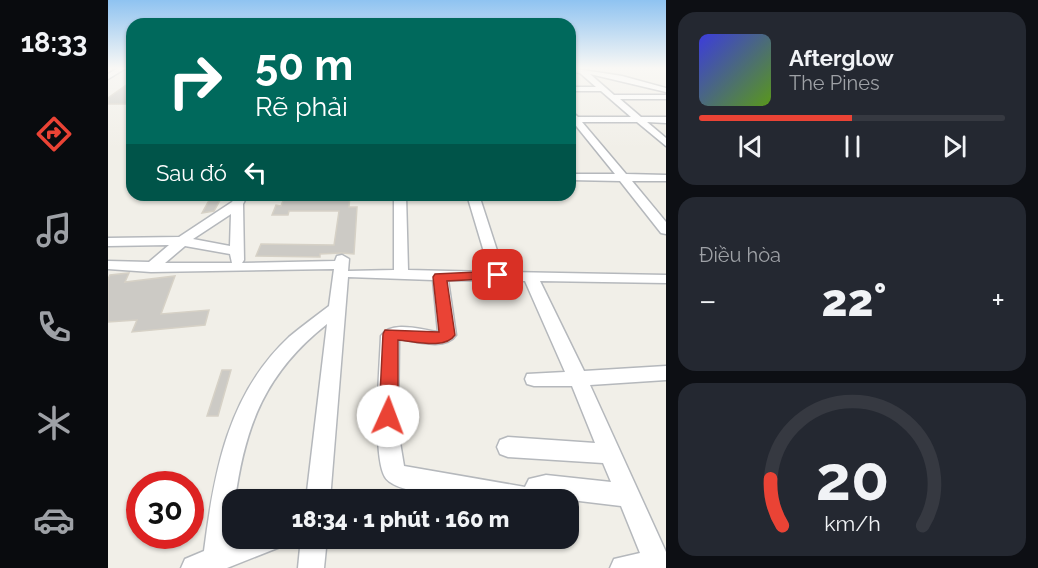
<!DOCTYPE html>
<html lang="vi">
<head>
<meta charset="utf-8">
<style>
	body { margin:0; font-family:Raleway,sans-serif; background:#242831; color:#f1f3f6; height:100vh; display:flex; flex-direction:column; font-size:22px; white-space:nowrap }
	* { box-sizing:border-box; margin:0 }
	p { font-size:20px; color:#9ea1a6 }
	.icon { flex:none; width:33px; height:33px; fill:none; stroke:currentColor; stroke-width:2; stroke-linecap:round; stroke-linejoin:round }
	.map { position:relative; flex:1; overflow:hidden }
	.sheet { display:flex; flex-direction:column; gap:12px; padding:12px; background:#0d0f14; width:372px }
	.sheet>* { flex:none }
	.banner { position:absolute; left:18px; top:18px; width:450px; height:183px; border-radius:18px; box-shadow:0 2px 4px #0004; background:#00695c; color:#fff; overflow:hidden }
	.speed { position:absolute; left:18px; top:471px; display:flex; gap:12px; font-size:30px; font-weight:700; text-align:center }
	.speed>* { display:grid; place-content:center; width:78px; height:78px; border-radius:50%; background:#171b24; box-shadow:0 2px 4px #0004; line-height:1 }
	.speed .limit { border:9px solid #d22; background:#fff; color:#111 }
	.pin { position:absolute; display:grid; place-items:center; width:51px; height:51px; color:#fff; margin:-26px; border-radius:12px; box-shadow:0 3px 9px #0006 }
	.me { position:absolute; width:66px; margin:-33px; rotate:2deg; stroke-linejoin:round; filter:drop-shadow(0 0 4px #0008) }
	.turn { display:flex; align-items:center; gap:21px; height:126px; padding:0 30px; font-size:27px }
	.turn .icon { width:78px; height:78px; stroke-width:2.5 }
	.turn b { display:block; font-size:42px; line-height:51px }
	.then { display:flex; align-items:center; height:57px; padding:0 30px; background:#0003; gap:12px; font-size:22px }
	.big { font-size:45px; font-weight:800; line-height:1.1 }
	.sheet .card { flex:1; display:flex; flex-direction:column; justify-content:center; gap:9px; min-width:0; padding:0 21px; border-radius:18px; background:#242831 }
	.sheet .dial { align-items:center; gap:0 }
	.dial svg { height:156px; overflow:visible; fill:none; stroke:#363941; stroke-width:7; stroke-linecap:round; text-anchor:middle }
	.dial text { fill:#f1f3f6; stroke:none }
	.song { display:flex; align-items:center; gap:18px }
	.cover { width:72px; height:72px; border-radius:9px; background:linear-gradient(135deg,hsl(240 70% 55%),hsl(90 70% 35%)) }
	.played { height:6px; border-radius:3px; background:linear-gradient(90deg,#ea4335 50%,#363941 50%) }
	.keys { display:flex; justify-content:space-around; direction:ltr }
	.heat { display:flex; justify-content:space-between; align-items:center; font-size:33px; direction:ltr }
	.trip { position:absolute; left:114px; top:489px; width:357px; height:60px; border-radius:18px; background:#171b24; box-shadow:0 2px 4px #0004; font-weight:800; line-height:60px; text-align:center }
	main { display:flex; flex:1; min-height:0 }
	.dock { display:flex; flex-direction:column; width:108px; justify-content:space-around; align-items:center; background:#090b0e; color:#9ea1a6 }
	.dock .icon { width:42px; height:42px }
	.dock .selected { color:#ea4335 }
	.dock b { font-size:27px; color:#f1f3f6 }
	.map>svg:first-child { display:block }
	.building { fill:#cccac5; stroke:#d6d1c6; stroke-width:1.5 }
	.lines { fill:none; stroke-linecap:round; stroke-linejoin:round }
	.minor-casing { stroke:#b5b8bc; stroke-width:3 }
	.minor { fill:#fff; fill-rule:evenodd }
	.route { fill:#ea4335; stroke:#982c22; stroke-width:1.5 }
</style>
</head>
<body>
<main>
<nav class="dock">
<b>18:33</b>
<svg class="icon selected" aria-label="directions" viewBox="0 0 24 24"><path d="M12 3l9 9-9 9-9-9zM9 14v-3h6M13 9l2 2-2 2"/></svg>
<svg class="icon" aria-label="music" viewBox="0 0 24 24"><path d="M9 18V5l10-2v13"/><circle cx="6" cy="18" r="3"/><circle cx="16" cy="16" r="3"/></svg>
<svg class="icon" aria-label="phone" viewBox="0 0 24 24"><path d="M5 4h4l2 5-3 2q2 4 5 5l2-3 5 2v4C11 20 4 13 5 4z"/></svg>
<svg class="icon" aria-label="climate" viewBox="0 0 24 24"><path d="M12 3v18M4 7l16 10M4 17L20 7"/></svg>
<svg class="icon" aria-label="car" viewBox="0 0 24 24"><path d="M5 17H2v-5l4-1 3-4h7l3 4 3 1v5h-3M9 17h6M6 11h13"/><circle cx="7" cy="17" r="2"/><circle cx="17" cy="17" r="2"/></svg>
</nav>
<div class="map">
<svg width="558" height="568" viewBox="0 0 558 568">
	<rect width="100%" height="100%" fill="#f1efe8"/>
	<g class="building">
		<path d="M 24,81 L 24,104 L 0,104 L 0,98 Z"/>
		<path d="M 104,195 L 115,195 L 106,211 L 94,213 Z"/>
		<path d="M 177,195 L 242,195 L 241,207 L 249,207 L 246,254 L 234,253 L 212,254 L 212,257 L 148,256 L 153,244 L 226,245 L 231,211 L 181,211 L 180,215 L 164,215 L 168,205 L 173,206 Z"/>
		<path d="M 21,273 L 17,282 L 67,276 L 53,314 L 101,310 L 97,325 L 24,332 L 29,320 L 0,322 L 0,279 L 2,275 Z"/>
		<path d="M 114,370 L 123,370 L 110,416 L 99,416 Z"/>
	</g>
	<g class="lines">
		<g class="minor-casing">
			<g id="minor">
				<path d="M 10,68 L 18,68 L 0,79 L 0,74 Z"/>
				<path d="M 462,68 L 514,76 L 558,88 L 558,92 L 482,74 L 506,95 L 558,95 L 558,99 L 512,99 L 533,117 L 558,117 L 558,123 L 539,122 L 558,138 L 558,146 L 529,122 L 474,122 L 518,174 L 558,175 L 558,181 L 524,181 L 558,222 L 558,234 L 553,233 L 512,181 L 462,180 L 462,174 L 507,174 L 465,122 L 462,122 L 462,110 L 470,117 L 523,117 L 493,91 L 462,91 L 462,87 L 488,87 L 472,73 L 462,71 Z"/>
				<path d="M 134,195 L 138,198 L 135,204 L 136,260 L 134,263 L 227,261 L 229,256 L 234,255 L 241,259 L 240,271 L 286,270 L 286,195 L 298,195 L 300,270 L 382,272 L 359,195 L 371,195 L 396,272 L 558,275 L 558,283 L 432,281 L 476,371 L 558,366 L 558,380 L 482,385 L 558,552 L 558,568 L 502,568 L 506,559 L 532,553 L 513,506 L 438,497 L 437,500 C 408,500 291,501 277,477 C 264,455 272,365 273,336 C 283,320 314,330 330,332 L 325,280 L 240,277 L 222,500 L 198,500 L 219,324 C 158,372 137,425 127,500 L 124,500 L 123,541 L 129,538 L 175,538 L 172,547 L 119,568 L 73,568 L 77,559 L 96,551 C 106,472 120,394 181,337 C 194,326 208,316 221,306 L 226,269 L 43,272 L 0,269 L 0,261 L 41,262 L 61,245 L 0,246 L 0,238 L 71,237 L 124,202 L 128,196 ZM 123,214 L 122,246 L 85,239 ZM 77,246 L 122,254 L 124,263 L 57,263 ZM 340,280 L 417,281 L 457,372 L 419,374 L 417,379 L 419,384 L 426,386 L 464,386 L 487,443 L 400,437 L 392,440 L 389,447 L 392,454 L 400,457 L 495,463 L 503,482 L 438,475 L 421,479 L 417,487 L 296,466 L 290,430 L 291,339 C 306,341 338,351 348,335 Z"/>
				<path d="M 193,538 L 219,538 L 216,568 L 190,568 Z"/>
			</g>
		</g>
		<use href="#minor" class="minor"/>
	</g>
	<linearGradient id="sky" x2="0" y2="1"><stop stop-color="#8fc3f1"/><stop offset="0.46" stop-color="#f9f8f5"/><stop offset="1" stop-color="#f9f8f5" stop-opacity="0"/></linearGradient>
	<rect width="558" height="148" fill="url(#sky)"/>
	<path class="route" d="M 390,271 L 397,275 L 395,278 L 339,281 L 347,335 C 337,350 306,341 290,340 L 290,416 L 287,421 L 280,423 L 274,421 L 271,416 L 275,334 L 277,330 L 331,332 L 325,277 L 327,274 Z"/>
</svg>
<div class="speed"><div class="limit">30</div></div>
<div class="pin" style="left:390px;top:275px;background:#d93025"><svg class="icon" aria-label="arrive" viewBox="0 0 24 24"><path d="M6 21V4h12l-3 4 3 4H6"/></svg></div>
<svg class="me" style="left:280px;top:416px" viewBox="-20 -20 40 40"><circle r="19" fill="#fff"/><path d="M0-13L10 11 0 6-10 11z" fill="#ea4335"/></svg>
<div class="trip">18:34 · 1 phút · 160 m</div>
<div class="banner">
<div class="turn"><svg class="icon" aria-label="right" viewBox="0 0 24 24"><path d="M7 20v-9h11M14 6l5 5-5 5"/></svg><div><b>50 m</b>Rẽ phải</div></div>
<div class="then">Sau đó<svg class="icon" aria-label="left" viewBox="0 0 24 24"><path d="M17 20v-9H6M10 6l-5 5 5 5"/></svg></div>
</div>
</div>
<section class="sheet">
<div class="card">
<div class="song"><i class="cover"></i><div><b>Afterglow</b><p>The Pines</p></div></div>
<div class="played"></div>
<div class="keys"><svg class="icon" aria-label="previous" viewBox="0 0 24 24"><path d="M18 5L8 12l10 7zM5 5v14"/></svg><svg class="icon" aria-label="pause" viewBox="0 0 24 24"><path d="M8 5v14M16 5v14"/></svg><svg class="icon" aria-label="next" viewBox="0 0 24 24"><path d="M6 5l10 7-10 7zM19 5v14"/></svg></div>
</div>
<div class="card"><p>Điều hòa</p>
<div class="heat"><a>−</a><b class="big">22°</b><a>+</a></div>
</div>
<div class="card dial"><svg viewBox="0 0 100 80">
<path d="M14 69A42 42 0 1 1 86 69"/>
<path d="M14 69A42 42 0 0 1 8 45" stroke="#ea4335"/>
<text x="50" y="56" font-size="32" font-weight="700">20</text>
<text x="50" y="72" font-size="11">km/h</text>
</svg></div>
</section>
</main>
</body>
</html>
